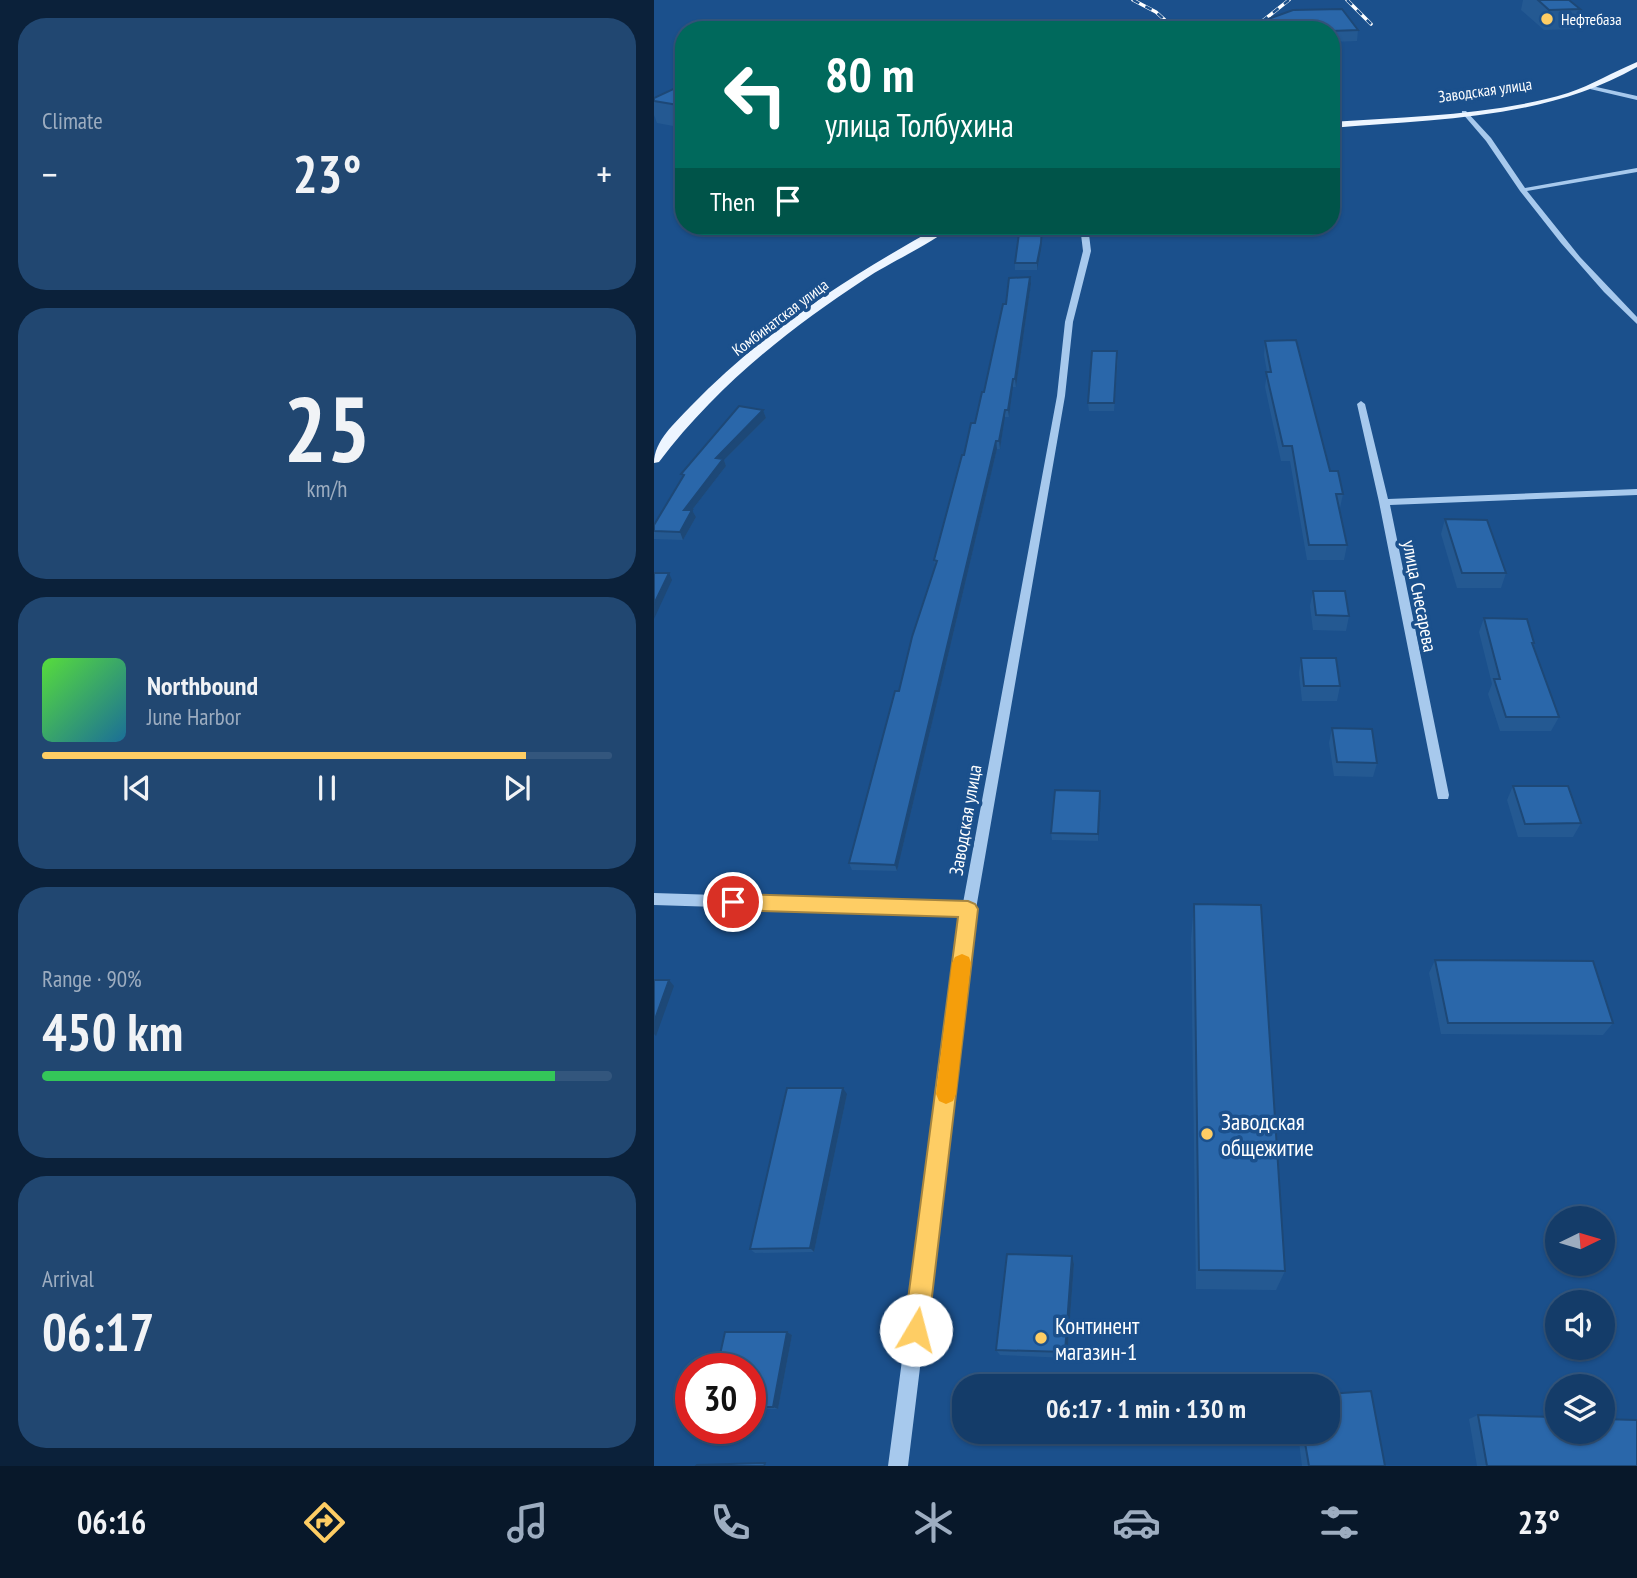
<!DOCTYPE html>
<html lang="en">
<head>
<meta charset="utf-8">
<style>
	body { margin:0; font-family:"PT Sans Narrow",sans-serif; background:#214771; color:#f1f3f6; height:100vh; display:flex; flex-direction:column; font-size:26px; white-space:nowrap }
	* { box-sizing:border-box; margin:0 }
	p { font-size:23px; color:#9dadc0 }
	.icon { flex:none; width:38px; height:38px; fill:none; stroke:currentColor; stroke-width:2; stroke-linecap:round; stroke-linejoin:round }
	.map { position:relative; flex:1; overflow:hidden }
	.drawer { display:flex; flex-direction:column; gap:18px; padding:18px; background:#0b213a; width:654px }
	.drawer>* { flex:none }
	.top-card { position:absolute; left:21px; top:21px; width:665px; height:214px; border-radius:28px; box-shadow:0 2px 5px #0004,0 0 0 2px #33567d; background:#00695c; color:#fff; overflow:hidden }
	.needle { width:46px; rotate:85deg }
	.controls { position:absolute; left:891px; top:1206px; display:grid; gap:14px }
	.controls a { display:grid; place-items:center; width:70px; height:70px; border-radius:50%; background:#143c69; box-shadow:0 2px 5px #0004,0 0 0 2px #33567d; font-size:35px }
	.speed { position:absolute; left:21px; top:1353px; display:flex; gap:14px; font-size:35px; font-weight:700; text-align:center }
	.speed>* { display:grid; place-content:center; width:91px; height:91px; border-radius:50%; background:#143c69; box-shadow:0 2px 5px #0004,0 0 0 2px #33567d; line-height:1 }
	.speed .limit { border:10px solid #d22; background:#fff; color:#111 }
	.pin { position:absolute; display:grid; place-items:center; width:60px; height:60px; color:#fff; margin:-30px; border:4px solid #fff; border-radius:50%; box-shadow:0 2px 7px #0007 }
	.me { position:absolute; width:77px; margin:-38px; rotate:8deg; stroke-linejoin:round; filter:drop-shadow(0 0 5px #0008) }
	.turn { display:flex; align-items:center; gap:24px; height:147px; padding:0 35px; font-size:32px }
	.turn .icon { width:91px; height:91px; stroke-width:2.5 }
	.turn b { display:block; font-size:49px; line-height:60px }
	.then { display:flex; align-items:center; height:66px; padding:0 35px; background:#0003; gap:14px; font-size:26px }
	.big { font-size:52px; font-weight:600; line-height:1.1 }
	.drawer .tile { flex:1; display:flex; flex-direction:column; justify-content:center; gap:10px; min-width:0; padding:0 24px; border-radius:28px; background:#214771 }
	.drawer .dial { align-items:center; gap:0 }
	.dial b { font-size:91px; line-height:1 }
	.song { display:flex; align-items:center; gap:21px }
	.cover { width:84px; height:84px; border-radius:10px; background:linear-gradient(135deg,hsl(110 70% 55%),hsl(200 70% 35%)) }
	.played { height:7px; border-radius:4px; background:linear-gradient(90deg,#fecd64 85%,#33567d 85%) }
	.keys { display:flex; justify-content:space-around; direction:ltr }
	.heat { display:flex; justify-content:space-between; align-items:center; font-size:38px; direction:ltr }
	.charge { height:10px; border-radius:5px; background:linear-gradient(90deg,#34c759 90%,#33567d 0) }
	.trip { position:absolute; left:298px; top:1374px; width:388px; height:70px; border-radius:28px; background:#143c69; box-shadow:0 2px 5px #0004,0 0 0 2px #33567d; font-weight:600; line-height:70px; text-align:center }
	.dock { display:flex; height:112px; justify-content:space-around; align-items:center; background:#08182a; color:#9dadc0 }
	.dock .icon { width:49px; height:49px }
	.dock .selected { color:#fecd64 }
	.dock b { font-size:32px; color:#f1f3f6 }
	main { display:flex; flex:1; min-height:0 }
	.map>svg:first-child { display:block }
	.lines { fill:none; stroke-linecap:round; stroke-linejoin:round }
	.minor { fill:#a7c9ed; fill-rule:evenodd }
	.major { fill:#edf5ff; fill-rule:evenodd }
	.rail-casing { stroke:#fff; stroke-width:3.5 }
	.rail { stroke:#1b508c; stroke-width:2.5; stroke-dasharray:7; stroke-linecap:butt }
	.wall { fill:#245992 }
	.shaded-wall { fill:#1d4877 }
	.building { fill:#2a67aa; stroke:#1d4877; stroke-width:2 }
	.route { fill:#fecd64; stroke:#a58541; stroke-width:2 }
	.slow { fill:#f59e0b }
	.poi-dot { fill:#fecd64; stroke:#1b508c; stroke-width:2.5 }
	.labels { text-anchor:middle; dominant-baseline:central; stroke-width:7; stroke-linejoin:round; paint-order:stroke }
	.far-poi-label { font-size:16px; fill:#fff; stroke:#1b508c; text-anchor:start }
	.far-street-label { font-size:16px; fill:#fff; stroke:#1b508c }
	.street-label { font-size:19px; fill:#fff; stroke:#1b508c }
	.near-poi-label { font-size:23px; fill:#fff; stroke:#1b508c; text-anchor:start }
</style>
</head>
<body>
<main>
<section class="drawer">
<div class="tile"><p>Climate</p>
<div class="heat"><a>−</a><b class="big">23°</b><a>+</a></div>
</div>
<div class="tile dial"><b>25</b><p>km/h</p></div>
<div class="tile">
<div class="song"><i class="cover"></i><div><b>Northbound</b><p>June Harbor</p></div></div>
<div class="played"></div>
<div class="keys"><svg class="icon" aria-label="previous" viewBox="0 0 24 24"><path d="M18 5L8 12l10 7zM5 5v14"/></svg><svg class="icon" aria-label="pause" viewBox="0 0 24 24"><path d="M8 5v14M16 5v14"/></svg><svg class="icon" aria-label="next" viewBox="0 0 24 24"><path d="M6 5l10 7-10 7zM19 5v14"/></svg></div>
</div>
<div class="tile"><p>Range · 90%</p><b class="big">450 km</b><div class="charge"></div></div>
<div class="tile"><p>Arrival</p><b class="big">06:17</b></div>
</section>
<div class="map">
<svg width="983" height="1466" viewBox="0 0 983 1466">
	<rect width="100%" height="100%" fill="#1b508c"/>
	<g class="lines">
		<g class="minor">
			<path d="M 234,23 L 236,24 L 238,30 L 233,30 L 232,24 Z"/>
			<path d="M 938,86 L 983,96 L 983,100 L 936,89 Z"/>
			<path d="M 808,111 L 812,111 L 837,138 L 871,188 L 983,168 L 983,172 L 873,191 L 926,257 L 983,317 L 983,324 L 950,292 L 907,243 L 866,191 L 832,141 L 808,113 Z"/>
			<path d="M 426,226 L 434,226 L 437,251 L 419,322 L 411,396 L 322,909 L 254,1466 L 234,1466 L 307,915 L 0,905 L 0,893 L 309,903 L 403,396 L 411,322 L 429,251 Z"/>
			<path d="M 707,401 L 711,404 L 734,499 L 983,489 L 983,495 L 736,505 L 795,795 L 794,799 L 784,799 L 783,795 L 725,502 L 703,404 Z"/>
		</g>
		<g class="major">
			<path d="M 983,62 L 983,67 C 890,120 780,119 677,128 L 677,122 C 756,116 838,116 914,93 C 938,85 959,72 983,62 Z"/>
			<path d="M 286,226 L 298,226 C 278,244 236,262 211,279 C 133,330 62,387 5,462 L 0,463 C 0,441 21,423 36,407 C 108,332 196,276 286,226 Z"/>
		</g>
		<g class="rail-casing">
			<g id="rail">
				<path d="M 479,0 L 502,12 L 522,30"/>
				<path d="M 693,0 L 717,24"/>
				<path d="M 597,30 L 635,0"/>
			</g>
		</g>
		<use href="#rail" class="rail"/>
	</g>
	<g class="wall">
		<path d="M 869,0 L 915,0 L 926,9 L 920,29 L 890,30 L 867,10 Z"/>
		<path d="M 677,30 L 704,30 L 703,41 L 677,42 Z"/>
		<path d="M 30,84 L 30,128 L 3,123 L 0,115 L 0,98 Z"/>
		<path d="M 366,226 L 389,226 L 387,250 L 383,270 L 361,270 L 361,263 Z"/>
		<path d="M 377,284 L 362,387 L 359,387 L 355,417 L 351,417 L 346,449 L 343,449 L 243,871 L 198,870 L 195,863 L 281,565 L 280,560 L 310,455 L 330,392 L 352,304 Z"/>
		<path d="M 611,341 L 676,471 L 689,494 L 686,508 L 685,508 L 693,545 L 690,560 L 653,560 L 636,461 L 627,461 L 611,387 L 613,372 L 610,355 Z"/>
		<path d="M 464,358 L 460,411 L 435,411 L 434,403 Z"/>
		<path d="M 109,410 L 112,418 L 70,460 L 72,466 L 38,510 L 42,517 L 29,540 L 0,539 L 0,525 L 29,478 L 27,474 Z"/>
		<path d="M 791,519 L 852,573 L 847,588 L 803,588 L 787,534 Z"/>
		<path d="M 659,591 L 695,616 L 692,631 L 659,630 L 656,606 Z"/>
		<path d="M 830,618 L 880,643 L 879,647 L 905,717 L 897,731 L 846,731 L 834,694 L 838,684 L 825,632 Z"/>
		<path d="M 647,658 L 686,686 L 683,701 L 648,701 L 645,673 Z"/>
		<path d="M 678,728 L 723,763 L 719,777 L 680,776 L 675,743 Z"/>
		<path d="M 859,786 L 927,823 L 919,837 L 864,837 L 853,800 Z"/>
		<path d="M 447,798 L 444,841 L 398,840 L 397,833 Z"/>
		<path d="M 540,904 L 631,1271 L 622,1290 L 542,1289 L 537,939 Z"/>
		<path d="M 781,960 L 959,1023 L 949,1035 L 787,1034 L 775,973 Z"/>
		<path d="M 193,1094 L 160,1252 L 101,1253 L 96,1249 Z"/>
		<path d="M 418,1256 L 420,1264 L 413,1358 L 346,1355 L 342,1350 Z"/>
		<path d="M 133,1332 L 138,1335 L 124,1409 L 96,1409 L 96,1368 Z"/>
		<path d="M 824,1415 L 983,1466 L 823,1466 L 815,1419 Z"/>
		<path d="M 667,1432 L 674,1432 L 731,1466 L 648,1466 L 645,1442 L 650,1437 L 667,1435 Z"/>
	</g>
	<g class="shaded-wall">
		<path d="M 684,56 L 682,68 L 677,69 L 677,58 Z"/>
		<path d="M 388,226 L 389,226 L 387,250 L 383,270 L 383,263 Z"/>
		<path d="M 376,277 L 377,284 L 362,387 L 361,379 Z"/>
		<path d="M 359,379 L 359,387 L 355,417 L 354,410 Z"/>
		<path d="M 109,410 L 112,418 L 70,460 L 72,466 L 38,510 L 42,517 L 29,540 L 26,532 L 30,510 L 62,458 Z"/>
		<path d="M 351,410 L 351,417 L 346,449 L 345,441 Z"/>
		<path d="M 342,441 L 343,449 L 243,871 L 241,865 Z"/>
		<path d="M 15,573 L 18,580 L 0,619 L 0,604 Z"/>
		<path d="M 446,791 L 447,798 L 444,841 L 444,834 Z"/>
		<path d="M 15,980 L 20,986 L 2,1036 L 0,1034 L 0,1022 Z"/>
		<path d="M 189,1088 L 193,1094 L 160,1252 L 156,1248 Z"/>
		<path d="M 418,1256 L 420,1264 L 413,1358 L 411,1352 Z"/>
		<path d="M 133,1332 L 138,1335 L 124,1409 L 119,1407 Z"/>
	</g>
	<g class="building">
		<path d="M 884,0 L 915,0 L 926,9 L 895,10 Z"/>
		<path d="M 688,9 L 704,30 L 677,31 L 677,30 L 584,30 L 639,10 Z"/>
		<path d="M 30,84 L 30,106 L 0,101 L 0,98 Z"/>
		<path d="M 366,226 L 388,226 L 387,243 L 383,263 L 361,263 Z"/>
		<path d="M 376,277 L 361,379 L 359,379 L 354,410 L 351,410 L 345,441 L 342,441 L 241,865 L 195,863 L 241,691 L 245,691 L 258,637 L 283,561 L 280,560 L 308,455 L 310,455 L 317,423 L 321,423 L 328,392 L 330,392 L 349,304 L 352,304 L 355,278 Z"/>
		<path d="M 642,340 L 676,471 L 684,471 L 689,494 L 682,494 L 693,545 L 655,545 L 638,446 L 629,446 L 612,372 L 617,372 L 611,341 Z"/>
		<path d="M 438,351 L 463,351 L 460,403 L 434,403 Z"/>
		<path d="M 85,406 L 109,410 L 62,458 L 69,459 L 30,510 L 38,510 L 26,532 L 0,531 L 0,525 L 30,475 L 27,474 Z"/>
		<path d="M 791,519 L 833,520 L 852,573 L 808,573 Z"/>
		<path d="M 0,573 L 15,573 L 0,604 Z"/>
		<path d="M 659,591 L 691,591 L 695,616 L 662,615 Z"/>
		<path d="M 830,618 L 873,619 L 880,643 L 878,643 L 905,717 L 852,717 L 840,679 L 846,679 Z"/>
		<path d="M 647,658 L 682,658 L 686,686 L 650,686 Z"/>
		<path d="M 678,728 L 718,729 L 723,763 L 683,762 Z"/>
		<path d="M 859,786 L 914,786 L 927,823 L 871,824 Z"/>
		<path d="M 401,790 L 446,791 L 444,834 L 397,833 Z"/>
		<path d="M 540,904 L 607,905 L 631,1271 L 545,1270 Z"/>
		<path d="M 781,960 L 939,961 L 959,1023 L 794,1023 Z"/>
		<path d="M 0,980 L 15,980 L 0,1022 Z"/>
		<path d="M 133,1088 L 189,1088 L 156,1248 L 96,1249 Z"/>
		<path d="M 353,1254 L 418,1256 L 411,1352 L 342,1350 Z"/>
		<path d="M 71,1332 L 133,1332 L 119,1407 L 96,1407 L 96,1368 L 63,1368 Z"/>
		<path d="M 717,1391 L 731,1466 L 655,1466 L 650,1437 L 674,1434 L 674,1394 Z"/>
		<path d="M 824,1415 L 903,1417 L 903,1432 L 948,1432 L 948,1419 L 983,1420 L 983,1466 L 833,1466 Z"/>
		<path d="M 111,1463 L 110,1466 L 42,1466 L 43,1465 Z"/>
	</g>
	<path class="route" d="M 79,894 L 314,901 L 321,904 L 324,909 L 274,1330 L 270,1338 L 262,1342 L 254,1338 L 250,1330 L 304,917 L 79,910 L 72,908 L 69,902 L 72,896 Z"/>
	<path class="slow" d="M 308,954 L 315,957 L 317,963 L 302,1094 L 299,1101 L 292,1104 L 285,1101 L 282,1094 L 298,963 L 301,957 Z"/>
	<g class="poi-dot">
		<circle cx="893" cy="19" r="7"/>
		<circle cx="553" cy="1134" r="7"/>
		<circle cx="387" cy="1338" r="7"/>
	</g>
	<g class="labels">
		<g class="far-poi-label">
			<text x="907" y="19">Нефтебаза</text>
		</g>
		<g class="far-street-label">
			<text transform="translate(831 90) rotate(-8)">Заводская улица</text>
			<text transform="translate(126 317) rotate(-37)">Комбинатская улица</text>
		</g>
		<g class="street-label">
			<text transform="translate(766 596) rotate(79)">улица Снесарева</text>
			<text transform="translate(311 820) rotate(-80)">Заводская улица</text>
		</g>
		<g class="near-poi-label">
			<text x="567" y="1121">Заводская<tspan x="567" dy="26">общежитие</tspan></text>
			<text x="401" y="1325">Континент<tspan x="401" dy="26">магазин-1</tspan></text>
		</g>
	</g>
</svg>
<div class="controls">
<a><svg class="needle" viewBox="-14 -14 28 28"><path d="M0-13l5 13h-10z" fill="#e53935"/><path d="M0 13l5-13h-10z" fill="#9dadc0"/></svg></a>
<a><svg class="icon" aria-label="sound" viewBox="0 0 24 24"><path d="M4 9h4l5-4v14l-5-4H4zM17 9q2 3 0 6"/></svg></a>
<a><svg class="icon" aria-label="layers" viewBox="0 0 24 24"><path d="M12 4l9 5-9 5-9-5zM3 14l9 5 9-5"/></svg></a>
</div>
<div class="speed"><div class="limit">30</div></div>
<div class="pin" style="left:79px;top:902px;background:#d93025"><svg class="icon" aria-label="arrive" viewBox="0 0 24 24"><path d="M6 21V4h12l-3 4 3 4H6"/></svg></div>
<svg class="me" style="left:262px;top:1330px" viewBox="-20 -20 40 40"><circle r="19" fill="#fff"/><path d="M0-13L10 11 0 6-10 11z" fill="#fecd64"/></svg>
<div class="trip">06:17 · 1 min · 130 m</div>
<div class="top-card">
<div class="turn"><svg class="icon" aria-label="left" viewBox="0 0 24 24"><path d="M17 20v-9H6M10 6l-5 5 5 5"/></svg><div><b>80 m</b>улица Толбухина</div></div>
<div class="then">Then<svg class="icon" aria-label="arrive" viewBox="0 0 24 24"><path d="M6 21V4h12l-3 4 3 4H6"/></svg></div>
</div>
</div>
</main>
<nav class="dock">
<b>06:16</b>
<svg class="icon selected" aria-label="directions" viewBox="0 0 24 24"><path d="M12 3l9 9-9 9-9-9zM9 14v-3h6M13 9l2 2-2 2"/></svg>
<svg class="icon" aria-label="music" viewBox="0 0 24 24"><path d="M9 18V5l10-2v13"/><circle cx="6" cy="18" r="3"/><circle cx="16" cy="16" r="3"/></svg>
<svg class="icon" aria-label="phone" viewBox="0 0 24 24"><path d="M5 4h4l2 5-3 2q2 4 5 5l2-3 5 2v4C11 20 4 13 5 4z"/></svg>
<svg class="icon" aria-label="climate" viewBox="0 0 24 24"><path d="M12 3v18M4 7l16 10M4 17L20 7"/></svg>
<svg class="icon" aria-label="car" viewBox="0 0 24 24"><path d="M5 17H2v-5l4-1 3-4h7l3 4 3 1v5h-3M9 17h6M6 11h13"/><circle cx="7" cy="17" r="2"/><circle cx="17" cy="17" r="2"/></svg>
<svg class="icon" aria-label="filters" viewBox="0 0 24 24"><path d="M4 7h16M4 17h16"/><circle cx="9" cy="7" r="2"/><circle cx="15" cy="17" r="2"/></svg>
<b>23°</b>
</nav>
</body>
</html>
